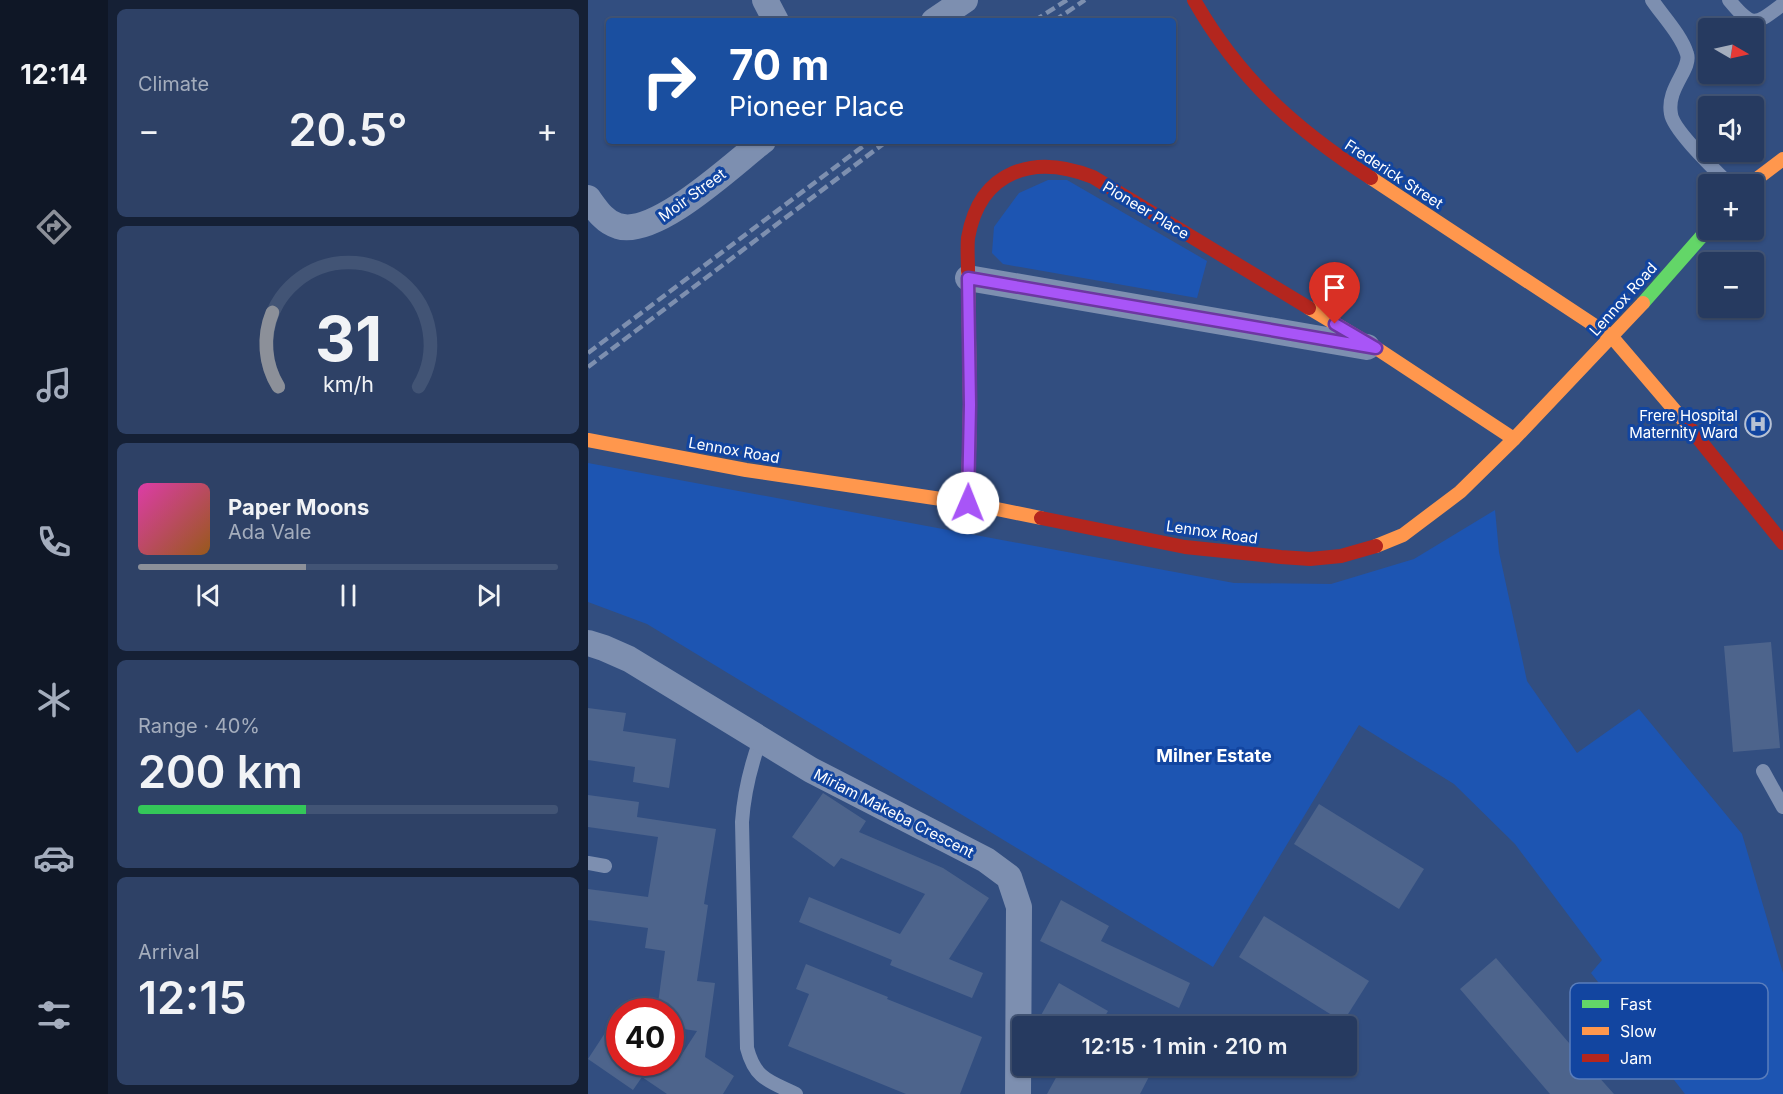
<!DOCTYPE html>
<html lang="en">
<head>
<meta charset="utf-8">
<style>
	body { margin:0; font-family:Inter,sans-serif; background:#2e4166; color:#f1f3f6; height:100vh; display:flex; flex-direction:column; font-size:22px; white-space:nowrap }
	* { box-sizing:border-box; margin:0 }
	p { font-size:20px; color:#a4adbd }
	.icon { flex:none; width:33px; height:33px; fill:none; stroke:currentColor; stroke-width:2; stroke-linecap:round; stroke-linejoin:round }
	.map { position:relative; flex:1; overflow:hidden }
	.drawer { display:flex; flex-direction:column; gap:9px; padding:9px; background:#152035; width:480px }
	.drawer>* { flex:none }
	.top-card { position:absolute; left:18px; top:18px; width:570px; height:126px; border-radius:6px; box-shadow:0 2px 4px #0004,0 0 0 2px #425475; background:#1a4fa0; color:#fff; overflow:hidden }
	.needle { width:39px; rotate:99deg }
	.tools { position:absolute; left:1110px; top:18px; display:grid; gap:12px }
	.tools a { display:grid; place-items:center; width:66px; height:66px; border-radius:6px; background:#263a60; box-shadow:0 2px 4px #0004,0 0 0 2px #425475; font-size:30px }
	.speed { position:absolute; left:18px; top:998px; display:flex; gap:12px; font-size:30px; font-weight:700; text-align:center }
	.speed>* { display:grid; place-content:center; width:78px; height:78px; border-radius:50%; background:#263a60; box-shadow:0 2px 4px #0004,0 0 0 2px #425475; line-height:1 }
	.speed .limit { border:9px solid #d22; background:#fff; color:#111 }
	.pin { position:absolute; display:grid; place-items:center; width:51px; height:51px; color:#fff; margin:-62px -26px; border-radius:50% 50% 50% 0; rotate:-45deg; box-shadow:0 0 6px #0007 }
	.pin .icon { rotate:45deg }
	.me { position:absolute; width:66px; margin:-33px; rotate:1deg; stroke-linejoin:round; filter:drop-shadow(0 0 4px #0008) }
	.turn { display:flex; align-items:center; gap:21px; height:126px; padding:0 24px; font-size:27px }
	.turn .icon { width:78px; height:78px; stroke-width:2.5 }
	.turn b { display:block; font-size:42px; line-height:51px }
	.big { font-size:45px; font-weight:600; line-height:1.1 }
	.drawer .widget { flex:1; display:flex; flex-direction:column; justify-content:center; gap:9px; min-width:0; padding:0 21px; border-radius:9px; background:#2e4166 }
	.drawer .dial { align-items:center; gap:0 }
	.dial svg { height:156px; overflow:visible; fill:none; stroke:#425475; stroke-width:7; stroke-linecap:round; text-anchor:middle }
	.dial text { fill:#f1f3f6; stroke:none }
	.song { display:flex; align-items:center; gap:18px }
	.cover { width:72px; height:72px; border-radius:9px; background:linear-gradient(135deg,hsl(320 70% 55%),hsl(30 70% 35%)) }
	.played { height:6px; border-radius:3px; background:linear-gradient(90deg,#8c9099 40%,#425475 40%) }
	.keys { display:flex; justify-content:space-around; direction:ltr }
	.heat { display:flex; justify-content:space-between; align-items:center; font-size:33px; direction:ltr }
	.charge { height:9px; border-radius:4px; background:linear-gradient(90deg,#34c759 40%,#425475 0) }
	.trip { position:absolute; left:424px; top:1016px; width:345px; height:60px; border-radius:6px; background:#263a60; box-shadow:0 2px 4px #0004,0 0 0 2px #425475; font-weight:600; line-height:60px; text-align:center }
	main { display:flex; flex:1; min-height:0 }
	.dock { display:flex; flex-direction:column; width:108px; justify-content:space-around; align-items:center; background:#0f1726; color:#a4adbd }
	.dock .icon { width:42px; height:42px }
	.dock .selected { color:#8c9099 }
	.dock b { font-size:27px; color:#f1f3f6 }
	.map>svg:first-child { display:block }
	.green { fill:#1d55b2 }
	.building { fill:#4d648c }
	.lines { fill:none; stroke-linecap:round; stroke-linejoin:round }
	.lane { stroke:#7d8fb0; stroke-width:14 }
	.street { stroke:#7d8fb0; stroke-width:26 }
	.fast { stroke:#63d668; stroke-width:14 }
	.slow { stroke:#ff974d; stroke-width:14 }
	.jam { stroke:#b3261e; stroke-width:14 }
	.rail { stroke:#7d8faf; stroke-width:4.5; stroke-dasharray:10 4.5; stroke-linecap:butt }
	.route-casing { stroke:#6d37a1; stroke-width:15 }
	.route { stroke:#a855f7; stroke-width:10 }
	.labels { text-anchor:middle; dominant-baseline:central; stroke-width:6; stroke-linejoin:round; paint-order:stroke }
	.street-label { font-size:15px; fill:#fff; stroke:#1245a0 }
	.poi-label { font-size:15px; fill:#fff; stroke:#1245a0; text-anchor:end }
	.quarter-label { font-size:18px; font-weight:bold; fill:#fff; stroke:#1245a0 }
	.key { fill:#1245a0; stroke:#597dbc; stroke-width:1.5 }
	.key-label { font-size:16px; fill:#fff }
</style>
</head>
<body>
<main>
<nav class="dock">
<b>12:14</b>
<svg class="icon selected" aria-label="directions" viewBox="0 0 24 24"><path d="M12 3l9 9-9 9-9-9zM9 14v-3h6M13 9l2 2-2 2"/></svg>
<svg class="icon" aria-label="music" viewBox="0 0 24 24"><path d="M9 18V5l10-2v13"/><circle cx="6" cy="18" r="3"/><circle cx="16" cy="16" r="3"/></svg>
<svg class="icon" aria-label="phone" viewBox="0 0 24 24"><path d="M5 4h4l2 5-3 2q2 4 5 5l2-3 5 2v4C11 20 4 13 5 4z"/></svg>
<svg class="icon" aria-label="climate" viewBox="0 0 24 24"><path d="M12 3v18M4 7l16 10M4 17L20 7"/></svg>
<svg class="icon" aria-label="car" viewBox="0 0 24 24"><path d="M5 17H2v-5l4-1 3-4h7l3 4 3 1v5h-3M9 17h6M6 11h13"/><circle cx="7" cy="17" r="2"/><circle cx="17" cy="17" r="2"/></svg>
<svg class="icon" aria-label="filters" viewBox="0 0 24 24"><path d="M4 7h16M4 17h16"/><circle cx="9" cy="7" r="2"/><circle cx="15" cy="17" r="2"/></svg>
</nav>
<section class="drawer">
<div class="widget"><p>Climate</p>
<div class="heat"><a>−</a><b class="big">20.5°</b><a>+</a></div>
</div>
<div class="widget dial"><svg viewBox="0 0 100 80">
<path d="M14 69A42 42 0 1 1 86 69"/>
<path d="M14 69A42 42 0 0 1 11 31" stroke="#8c9099"/>
<text x="50" y="56" font-size="32" font-weight="700">31</text>
<text x="50" y="72" font-size="11">km/h</text>
</svg></div>
<div class="widget">
<div class="song"><i class="cover"></i><div><b>Paper Moons</b><p>Ada Vale</p></div></div>
<div class="played"></div>
<div class="keys"><svg class="icon" aria-label="previous" viewBox="0 0 24 24"><path d="M18 5L8 12l10 7zM5 5v14"/></svg><svg class="icon" aria-label="pause" viewBox="0 0 24 24"><path d="M8 5v14M16 5v14"/></svg><svg class="icon" aria-label="next" viewBox="0 0 24 24"><path d="M6 5l10 7-10 7zM19 5v14"/></svg></div>
</div>
<div class="widget"><p>Range · 40%</p><b class="big">200 km</b><div class="charge"></div></div>
<div class="widget"><p>Arrival</p><b class="big">12:15</b></div>
</section>
<div class="map">
<svg width="1195" height="1094" viewBox="0 0 1195 1094">
	<rect width="100%" height="100%" fill="#324e80"/>
	<g class="green">
		<path d="M 460,180 L 479,180 L 619,261 L 609,298 L 415,264 L 404,253 L 406,227 L 431,193 Z"/>
		<path d="M 0,463 L 646,583 L 743,584 L 826,559 L 907,510 L 911,552 L 939,681 L 989,753 L 1051,709 L 1154,834 L 1195,973 L 1195,1094 L 1097,1094 L 1003,973 L 1014,960 L 927,844 L 866,784 L 771,725 L 625,967 L 59,624 L 0,602 Z"/>
	</g>
	<g class="building">
		<path d="M 1183,642 L 1192,748 L 1145,752 L 1136,646 Z"/>
		<path d="M 0,708 L 38,713 L 35,731 L 88,739 L 81,788 L 45,782 L 47,767 L 0,760 Z"/>
		<path d="M 235,793 L 278,821 L 271,832 L 355,868 L 401,898 L 361,959 L 395,973 L 384,998 L 302,965 L 304,960 L 211,922 L 221,897 L 312,934 L 337,894 L 253,858 L 246,867 L 204,837 Z"/>
		<path d="M 0,795 L 51,802 L 49,817 L 128,829 L 116,904 L 120,905 L 109,981 L 127,983 L 117,1057 L 146,1076 L 135,1094 L 79,1094 L 54,1077 L 45,1090 L 0,1059 L 32,1010 L 32,1062 L 89,1062 L 109,1031 L 82,1027 L 82,1011 L 69,1011 L 77,951 L 57,948 L 60,928 L 0,920 L 0,889 L 60,897 L 70,837 L 0,827 Z"/>
		<path d="M 731,804 L 836,869 L 811,909 L 706,844 Z"/>
		<path d="M 473,900 L 521,926 L 513,941 L 602,983 L 591,1008 L 452,941 Z"/>
		<path d="M 676,916 L 781,981 L 755,1022 L 651,957 Z"/>
		<path d="M 908,958 L 1000,1065 L 1026,1094 L 962,1094 L 872,989 Z"/>
		<path d="M 218,964 L 300,997 L 299,999 L 394,1037 L 372,1094 L 318,1094 L 200,1046 L 221,994 L 208,989 Z"/>
		<path d="M 471,983 L 520,1011 L 511,1026 L 447,1026 Z"/>
		<path d="M 475,1065 L 567,1065 L 552,1094 L 459,1094 Z"/>
	</g>
	<g class="lines">
		<g class="lane">
			<path d="M 1064,0 C 1074,15 1094,36 1099,54 C 1104,69 1078,88 1083,114 C 1085,130 1128,171 1141,184"/>
			<path d="M 1141,0 C 1165,29 1167,25 1195,4"/>
			<path d="M 172,740 C 162,768 156,792 154,822 L 159,1048 C 167,1079 181,1081 208,1094"/>
			<path d="M 1175,771 L 1195,807"/>
			<path d="M 0,863 L 17,866"/>
		</g>
		<g class="street">
			<path d="M 177,0 L 188,21"/>
			<path d="M 346,21 L 377,0"/>
			<path d="M 0,198 C 8,209 16,222 30,226 C 68,238 145,164 175,141"/>
			<path d="M 380,278 L 779,347"/>
			<path d="M 0,643 L 16,648 L 41,659 L 223,770 L 398,860 L 421,877 L 431,907 L 430,1094"/>
		</g>
		<path class="fast" d="M 1055,303 L 1120,229"/>
		<g class="slow">
			<path d="M 783,178 L 1024,337 L 1101,427"/>
			<path d="M 1162,184 L 1195,159"/>
			<path d="M 721,308 L 788,348 L 926,439"/>
			<path d="M 0,440 L 158,470 L 380,503 L 453,518"/>
			<path d="M 380,503 L 382,404 L 380,271"/>
			<path d="M 788,546 L 815,535 L 872,492 L 926,439 L 1055,303"/>
		</g>
		<g class="jam">
			<path d="M 606,0 C 651,79 707,129 783,178"/>
			<path d="M 380,271 C 380,260 379,248 380,238 C 392,169 447,154 505,177 L 721,308"/>
			<path d="M 1101,427 L 1195,543"/>
			<path d="M 453,518 L 597,547 L 693,557 L 722,559 L 753,556 L 788,546"/>
		</g>
		<g class="rail">
			<path d="M 446,21 L 479,0"/>
			<path d="M 466,21 L 497,0"/>
			<path d="M 0,353 L 282,141"/>
			<path d="M 0,367 L 299,141"/>
		</g>
	</g>
	<g class="lines">
		<g class="route-casing">
			<path id="route" d="M 380,503 L 382,405 L 380,278 L 788,348 L 747,324"/>
		</g>
		<use href="#route" class="route"/>
	</g>
	<defs>
		<g id="hospital-ring" transform="scale(1.35)"><circle r="9.5" fill="#1245a0" stroke="#b7c1d3" stroke-width="1.5"/><path d="M-5-5h3v3.5h4V-5h3V5h-3V1.5h-4V5h-3Z" fill="#b7c1d3"/></g>
	</defs>
	<g fill-rule="evenodd">
		<use href="#hospital-ring" x="1170" y="424"/>
	</g>
	<g class="labels">
		<g class="street-label">
			<text transform="translate(806 174) rotate(33)">Frederick Street</text>
			<text transform="translate(104 195) rotate(-36)">Moir Street</text>
			<text transform="translate(558 210) rotate(31)">Pioneer Place</text>
			<text transform="translate(1035 299) rotate(-48)">Lennox Road</text>
			<text transform="translate(146 450) rotate(10)">Lennox Road</text>
			<text transform="translate(624 532) rotate(8)">Lennox Road</text>
			<text transform="translate(306 813) rotate(27)">Miriam Makeba Crescent</text>
		</g>
		<g class="poi-label">
			<text x="1150" y="415">Frere Hospital<tspan x="1150" dy="17">Maternity Ward</tspan></text>
		</g>
		<g class="quarter-label">
			<text x="626" y="755">Milner Estate</text>
		</g>
	</g>
	<rect x="982" y="983" width="198" height="96" rx="9" class="key"/>
	<rect x="994" y="1000" width="27" height="8" fill="#63d668"/>
	<rect x="994" y="1027" width="27" height="8" fill="#ff974d"/>
	<rect x="994" y="1054" width="27" height="8" fill="#b3261e"/>
	<g class="key-label">
		<text x="1032" y="1010">Fast</text>
		<text x="1032" y="1037">Slow</text>
		<text x="1032" y="1064">Jam</text>
	</g>
</svg>
<div class="tools">
<a><svg class="needle" viewBox="-14 -14 28 28"><path d="M0-13l5 13h-10z" fill="#e53935"/><path d="M0 13l5-13h-10z" fill="#a4adbd"/></svg></a>
<a><svg class="icon" aria-label="sound" viewBox="0 0 24 24"><path d="M4 9h4l5-4v14l-5-4H4zM17 9q2 3 0 6"/></svg></a>
<a>+</a>
<a>−</a>
</div>
<div class="speed"><div class="limit">40</div></div>
<div class="pin" style="left:747px;top:324px;background:#d93025"><svg class="icon" aria-label="arrive" viewBox="0 0 24 24"><path d="M6 21V4h12l-3 4 3 4H6"/></svg></div>
<svg class="me" style="left:380px;top:503px" viewBox="-20 -20 40 40"><circle r="19" fill="#fff"/><path d="M0-13L10 11 0 6-10 11z" fill="#a855f7"/></svg>
<div class="trip">12:15 · 1 min · 210 m</div>
<div class="top-card">
<div class="turn"><svg class="icon" aria-label="right" viewBox="0 0 24 24"><path d="M7 20v-9h11M14 6l5 5-5 5"/></svg><div><b>70 m</b>Pioneer Place</div></div>
</div>
</div>
</main>
</body>
</html>
